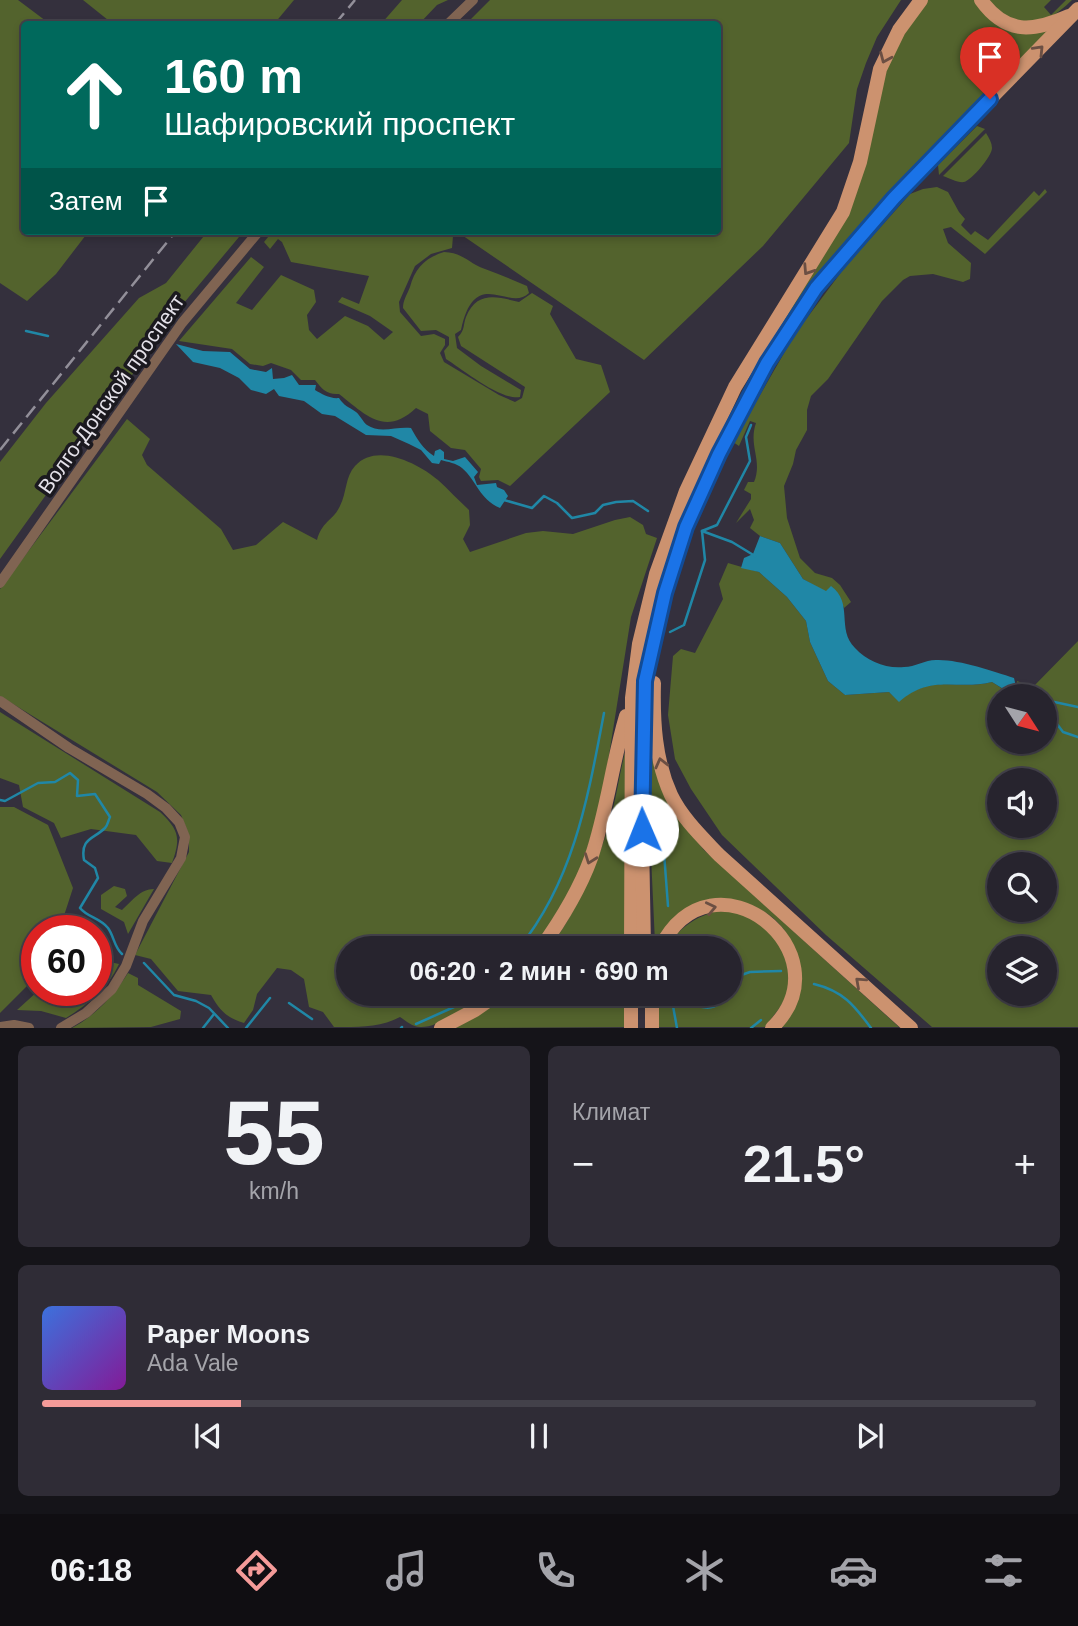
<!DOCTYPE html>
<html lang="ru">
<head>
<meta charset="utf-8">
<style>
	body { margin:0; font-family:Helvetica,sans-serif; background:#2f2c36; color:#f1f3f6; height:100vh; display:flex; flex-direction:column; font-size:26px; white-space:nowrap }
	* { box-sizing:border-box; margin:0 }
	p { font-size:23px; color:#a4a4aa }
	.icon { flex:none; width:38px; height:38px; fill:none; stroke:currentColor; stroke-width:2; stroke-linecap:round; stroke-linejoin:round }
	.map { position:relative; height:1028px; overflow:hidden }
	.side { display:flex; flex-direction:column; gap:18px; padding:18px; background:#151419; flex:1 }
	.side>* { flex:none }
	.banner { position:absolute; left:21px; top:21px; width:700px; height:214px; border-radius:7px; box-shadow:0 4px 10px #0003,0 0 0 2px #43414a; background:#00695c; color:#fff; overflow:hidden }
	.needle { width:46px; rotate:126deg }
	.buttons { position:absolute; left:987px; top:684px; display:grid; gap:14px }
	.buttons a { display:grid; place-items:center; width:70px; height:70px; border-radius:50%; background:#27242e; box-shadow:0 4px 10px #0003,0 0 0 2px #43414a; font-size:35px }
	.speed { position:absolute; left:21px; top:915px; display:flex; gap:14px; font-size:35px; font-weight:700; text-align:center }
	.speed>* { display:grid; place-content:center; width:91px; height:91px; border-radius:50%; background:#27242e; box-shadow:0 4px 10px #0003,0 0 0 2px #43414a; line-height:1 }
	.speed .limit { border:10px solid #d22; background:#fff; color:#111 }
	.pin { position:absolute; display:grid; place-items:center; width:60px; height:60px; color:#fff; margin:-72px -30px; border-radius:50% 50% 50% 0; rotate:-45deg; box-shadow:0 0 7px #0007 }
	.pin .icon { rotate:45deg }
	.me { position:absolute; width:77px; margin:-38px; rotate:359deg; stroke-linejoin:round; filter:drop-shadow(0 0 5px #0008) }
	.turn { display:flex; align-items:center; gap:24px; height:147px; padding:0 28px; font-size:32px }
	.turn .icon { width:91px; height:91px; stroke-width:2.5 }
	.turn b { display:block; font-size:49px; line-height:60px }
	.then { display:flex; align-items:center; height:66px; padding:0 28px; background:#0003; gap:14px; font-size:26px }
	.big { font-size:52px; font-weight:700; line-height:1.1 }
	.side .card { flex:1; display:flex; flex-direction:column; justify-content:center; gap:10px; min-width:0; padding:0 24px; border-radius:10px; background:#2f2c36 }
	.side .dial { align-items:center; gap:0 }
	.dial b { font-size:91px; line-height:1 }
	.song { display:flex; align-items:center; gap:21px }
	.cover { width:84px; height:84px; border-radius:10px; background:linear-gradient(135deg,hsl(220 70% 55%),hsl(290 70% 35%)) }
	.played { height:7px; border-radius:4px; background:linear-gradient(90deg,#f59b99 20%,#43414a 20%) }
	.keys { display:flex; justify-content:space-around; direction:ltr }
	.heat { display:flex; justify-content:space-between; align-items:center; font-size:38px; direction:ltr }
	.side .tiles { flex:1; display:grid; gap:18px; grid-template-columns:1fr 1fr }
	.card:last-child { grid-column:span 2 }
	.trip { position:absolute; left:336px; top:936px; width:406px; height:70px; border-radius:35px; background:#27242e; box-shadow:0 4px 10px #0003,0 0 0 2px #43414a; font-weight:700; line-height:70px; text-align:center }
	.tabs { display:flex; height:112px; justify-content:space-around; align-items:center; background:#100e12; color:#a4a4aa }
	.tabs .icon { width:49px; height:49px }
	.tabs .selected { color:#f59b99 }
	.tabs b { font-size:32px; color:#f1f3f6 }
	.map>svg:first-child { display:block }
	.green { fill:#53632d; fill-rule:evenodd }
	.water { fill:#2087a6 }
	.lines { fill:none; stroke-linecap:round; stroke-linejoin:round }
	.stream { stroke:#2087a6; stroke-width:2.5 }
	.minor { stroke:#806452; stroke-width:10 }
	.major { stroke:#cc926f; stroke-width:14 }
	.rail { stroke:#928f99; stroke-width:2.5; stroke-dasharray:14 7; stroke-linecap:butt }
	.oneway { stroke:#6b4f43 }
	.route-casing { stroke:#114b97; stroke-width:18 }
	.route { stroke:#1a73e8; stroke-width:12 }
	.labels { text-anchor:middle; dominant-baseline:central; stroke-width:7; stroke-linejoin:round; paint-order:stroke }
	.street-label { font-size:21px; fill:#e5e2ea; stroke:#1b191f }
</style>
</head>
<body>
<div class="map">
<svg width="1078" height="1028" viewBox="0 0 1078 1028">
	<rect width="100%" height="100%" fill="#34303d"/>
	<g class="green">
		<path d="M 0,0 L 18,0 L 50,24 L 24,24 L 24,231 L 89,231 L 56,274 L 27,301 L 0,283 Z"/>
		<path d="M 83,0 L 294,0 L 274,24 L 113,24 Z"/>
		<path d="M 402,0 L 448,0 L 437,5 L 419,24 L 381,24 Z"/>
		<path d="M 490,0 L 901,0 L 877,37 L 866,63 L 857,89 L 849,143 L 763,246 L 644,360 L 456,231 L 718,231 L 718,24 L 466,24 Z"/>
		<path d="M 928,0 L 976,0 L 983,11 L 1045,30 L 1048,33 C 943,135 835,236 759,362 L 757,360 L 827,250 L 893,50 Z"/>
		<path d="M 985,0 L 1051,0 L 1044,7 L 1051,15 L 1066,0 L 1072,0 C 1039,32 1018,33 985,0 Z"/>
		<path d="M 977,126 L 985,129 L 939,175 L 938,165 Z"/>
		<path d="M 986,133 C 989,138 992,143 992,148 C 992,156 972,180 964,182 C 958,183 949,178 943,176 Z"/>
		<path d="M 937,187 L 948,192 L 959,212 L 965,219 L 961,225 L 971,235 L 975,231 L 988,240 L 1034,191 L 1039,196 L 1045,189 L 1047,192 L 985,254 L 951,227 L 943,229 L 948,243 L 971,263 L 970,279 L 963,282 L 933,274 L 910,276 L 903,280 L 882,301 L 828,379 L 811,396 L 807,410 L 807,430 L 796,450 L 793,464 L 784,486 L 787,518 L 800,558 L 815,573 L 832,578 L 840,585 L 851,602 L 844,608 L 841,601 L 803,579 L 780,543 L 760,536 L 750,528 L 754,520 L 750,509 L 736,523 L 751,499 L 751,494 L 744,490 L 748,482 L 754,482 C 763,460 748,446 756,423 L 750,421 L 739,446 L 733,442 L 795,334 L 845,267 L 910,194 L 923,189 Z"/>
		<path d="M 208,231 L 244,231 L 183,304 L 0,559 L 0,462 L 46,403 L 139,298 L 166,283 Z"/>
		<path d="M 273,231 L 396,231 L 399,233 L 426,234 L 445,231 L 453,236 L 452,248 L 431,254 L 415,266 L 399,302 L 400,312 L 421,336 L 434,334 L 445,339 L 445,345 L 440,353 L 444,362 L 499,395 L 515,402 L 522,398 L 525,387 L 461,346 L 458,337 C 465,330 463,325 466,317 C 477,290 498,297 519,302 L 532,293 L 553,306 L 550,314 L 576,359 L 601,365 L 610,392 L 510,486 L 498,480 L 481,481 L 479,477 L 481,469 L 465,450 L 451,448 L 430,431 L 428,414 L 416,408 C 385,437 366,415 339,394 C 327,395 322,389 315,380 L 301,380 L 291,370 L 271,363 L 263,366 L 250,364 L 232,349 L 179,341 L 251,257 L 264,267 L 236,303 L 252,310 L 281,275 L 314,290 L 316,302 L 307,315 L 309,330 L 317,339 L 345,316 L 368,326 L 384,340 L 393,332 L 370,316 L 338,302 L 342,297 L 359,304 L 369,276 L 291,262 L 282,242 L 278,239 L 270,249 L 264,242 Z"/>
		<path d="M 444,252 C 464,253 468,263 485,269 C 499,274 513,280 527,286 L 529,293 C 509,313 475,264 461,330 L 455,334 L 457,348 L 481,366 L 521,390 L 520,397 C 501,401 462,369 446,359 L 444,351 L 449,345 L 449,337 L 436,330 L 421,331 L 403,308 C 403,300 407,295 410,287 C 415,268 425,258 444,252 Z"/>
		<path d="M 127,419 L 150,439 L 142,455 L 147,465 L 221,529 L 233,550 L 256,545 L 283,522 L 317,540 C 322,521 333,521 340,506 C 347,492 345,477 355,466 C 376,442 418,463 438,480 C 448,489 458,500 469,510 L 470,525 L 463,539 L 470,552 L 526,533 L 543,531 L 573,534 L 615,520 L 630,517 L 643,525 L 646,534 L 657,538 L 631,617 L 602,799 L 585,856 L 573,886 L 537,944 L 533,948 L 348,948 L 348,994 L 487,994 C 472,1005 439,1028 420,1027 C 413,1027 406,1021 400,1017 C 380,1028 356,1027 334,1027 L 323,1012 L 309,1007 L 304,979 L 291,970 L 277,968 L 257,994 L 253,1010 L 244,1023 C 227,1018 220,1011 211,995 L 178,991 L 151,959 L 135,955 L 189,852 L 189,835 L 181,815 L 157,792 L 0,696 L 0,589 Z"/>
		<path d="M 728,563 L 759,572 L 787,597 L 806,621 L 810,642 L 828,681 L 845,695 L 889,692 L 899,701 C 932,673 956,691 992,682 L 1006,691 L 1017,691 L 1017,681 L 1033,687 L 1078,641 L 1078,1027 L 932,1027 L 826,935 L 722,835 L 691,789 L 675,759 L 668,715 L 673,656 L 681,649 L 695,653 L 723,599 L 719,584 ZM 999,696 L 1045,696 L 1045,742 L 999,742 ZM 999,780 L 1045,780 L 1045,826 L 999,826 ZM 999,864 L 1045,864 L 1045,910 L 999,910 ZM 999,948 L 1045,948 L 1045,994 L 999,994 Z"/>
		<path d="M 0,712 L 160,812 C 179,830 181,838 172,863 L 157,861 L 136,835 L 91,829 L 61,838 L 54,823 L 23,807 L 19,785 L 0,778 Z"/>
		<path d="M 627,745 L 628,948 L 550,948 C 575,912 594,873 607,831 C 616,803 619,773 627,745 Z"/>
		<path d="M 651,754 C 661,790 680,821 704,850 L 899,1027 L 781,1027 C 792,1015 798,1000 799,983 C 804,899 699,868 658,943 L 655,943 L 651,856 Z"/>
		<path d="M 0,807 L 14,807 L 48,825 L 73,888 L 59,931 L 37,931 L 37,976 L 0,1013 Z"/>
		<path d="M 114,886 L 125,889 L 127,896 L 115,907 L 122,910 C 132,901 140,889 154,889 L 128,934 L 124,922 L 101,909 L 101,895 Z"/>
		<path d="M 717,911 C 728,912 739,911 749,916 C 777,930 796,965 786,995 C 783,1006 771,1018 765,1027 L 656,1027 L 655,994 L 730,994 L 730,948 L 664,948 C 682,928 690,919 717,911 Z"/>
		<path d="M 110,962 L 119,964 C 107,989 90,1003 66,1018 L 41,1011 L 17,1010 L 38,991 L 96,990 L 96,969 L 98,971 L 106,970 Z"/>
		<path d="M 128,973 L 138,978 L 138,985 L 181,1011 L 180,1019 L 151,1027 L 72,1028 C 95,1016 114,995 128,973 Z"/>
		<path d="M 506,994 L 628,994 L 628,1027 L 456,1028 Z"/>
	</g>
	<g class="water">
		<path d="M 176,344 L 203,351 L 230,352 L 250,369 L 266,372 L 272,368 L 273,379 L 284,378 L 292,375 L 299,385 L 316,385 L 315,390 C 322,394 330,399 339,398 C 344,406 349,407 356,412 C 360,415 363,422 367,425 C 380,434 397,426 411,428 C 417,439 423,449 434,456 L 435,451 L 440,449 L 444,452 L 444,459 L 453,461 L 465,457 L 478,472 L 474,477 L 477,485 L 496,483 L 497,487 L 504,490 L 508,496 L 500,508 C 479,499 477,481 462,468 C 456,463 448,462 441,460 L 439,464 L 432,463 L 421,450 L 409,444 L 391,436 L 366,435 L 335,416 L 322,414 L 304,401 L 279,396 L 274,389 L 266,394 L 251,390 L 239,378 L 220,368 L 193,362 Z"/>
		<path d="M 760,536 L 780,543 L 803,579 L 826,591 L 831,586 C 854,603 836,629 855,648 C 867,661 886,669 904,667 C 915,667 925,660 936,660 C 958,659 993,671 1014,678 L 1017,691 L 1013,695 L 992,682 C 956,691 932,673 899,702 L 889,692 L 845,695 L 828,681 L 810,642 L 806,621 L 787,597 L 759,572 L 741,568 L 744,558 L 753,554 Z"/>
	</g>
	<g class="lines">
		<g class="stream">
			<path d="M 26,331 L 48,336"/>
			<path d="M 504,500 L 532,508 L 544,496 L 557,503 L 572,518 L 595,513 L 603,505 L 616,502 L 633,501 L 648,511"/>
			<path d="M 702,531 L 732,542 L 755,556"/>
			<path d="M 702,531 L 717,525 L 750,461 L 746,437 L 751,425"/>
			<path d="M 670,632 L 684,625 L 705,560 L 702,531"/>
			<path d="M 1016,690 L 1037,696"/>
			<path d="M 1045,700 L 1078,707"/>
			<path d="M 1045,708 L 1063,732 L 1078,737"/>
			<path d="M 0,800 L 5,801 L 38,783 L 55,782 L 70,773 L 78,780 L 77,796 L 95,794 L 110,817 C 108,821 108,825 105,828 C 94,839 80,838 84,860 L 95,868 L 98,878 L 80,908 C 87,917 100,918 108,928 C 114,936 114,947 122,954"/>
			<path d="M 661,813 L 668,906"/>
			<path d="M 519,948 C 574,880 588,797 604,713"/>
			<path d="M 686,948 L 694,940 L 692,937"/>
			<path d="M 144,963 L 174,995 L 196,1001 L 209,1008 L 228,1028"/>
			<path d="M 730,979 L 750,972 L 781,971"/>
			<path d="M 814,984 C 843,991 854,1005 871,1028"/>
			<path d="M 673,994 L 673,1006 L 677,1028"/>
			<path d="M 689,994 L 696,1005 C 710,1011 719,1007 727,994"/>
			<path d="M 289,1003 L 312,1019"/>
			<path d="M 416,1024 L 454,1007 L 472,994"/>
			<path d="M 203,1028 L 214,1014"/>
			<path d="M 246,1028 L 270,998"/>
			<path d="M 401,1028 L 402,1027"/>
			<path d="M 751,1028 L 761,1020"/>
		</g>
		<g class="minor">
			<path d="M 448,24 L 473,0"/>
			<path d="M 0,583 L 182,323 L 259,231"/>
			<path d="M 0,701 L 69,748 L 147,794 L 166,808 L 179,822 L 185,837 L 181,858 L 143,921 L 126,966 L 112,989 L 86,1013 L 61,1028"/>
			<path d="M 0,1027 L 14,1025 L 29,1028"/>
		</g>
		<g class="major">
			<path d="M 981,0 C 1006,35 1033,32 1069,16"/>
			<path d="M 654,683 C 653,721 655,760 671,795 C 682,818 702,837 719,855 L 911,1028"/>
			<path d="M 541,948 C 561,920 579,891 591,858 C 607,812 612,763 626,716"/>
			<path d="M 631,948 L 632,698 L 639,644 L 656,574 L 686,491 L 735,387 L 843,212 L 860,162 L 880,69 L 899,30 L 921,0"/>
			<path d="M 644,948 L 641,784 L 644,681 L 665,593 L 686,527 L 719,454 L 767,363 L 816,288 L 908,183 L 1078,9"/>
			<path d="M 660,948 C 713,843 849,953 772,1028"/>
			<path d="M 631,994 L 631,1028"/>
			<path d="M 441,1028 L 475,1010 L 498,994"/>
			<path d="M 652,1028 L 652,994"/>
		</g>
		<g class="rail">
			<path d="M 335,24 L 355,0"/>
			<path d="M 0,450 L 176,231"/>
		</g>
	</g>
	<defs><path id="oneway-chevron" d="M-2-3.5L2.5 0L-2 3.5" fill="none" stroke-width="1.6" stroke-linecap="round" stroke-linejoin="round" transform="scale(1.75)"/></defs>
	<g class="oneway">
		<use href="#oneway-chevron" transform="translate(1039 50) rotate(-46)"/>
		<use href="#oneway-chevron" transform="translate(885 58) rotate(113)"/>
		<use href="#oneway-chevron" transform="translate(808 270) rotate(123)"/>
		<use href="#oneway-chevron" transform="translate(661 763) rotate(-104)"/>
		<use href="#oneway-chevron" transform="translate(590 859) rotate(110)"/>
		<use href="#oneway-chevron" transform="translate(711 908) rotate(-12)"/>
		<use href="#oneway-chevron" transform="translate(860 982) rotate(-138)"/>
	</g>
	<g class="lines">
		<g class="route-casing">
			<path id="route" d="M 642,830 L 645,681 L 665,593 L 686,527 L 719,454 L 767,363 L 816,288 L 894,198 L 990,99"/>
		</g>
		<use href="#route" class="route"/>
	</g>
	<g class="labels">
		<g class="street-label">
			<text transform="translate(111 394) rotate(-55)">Волго-Донской проспект</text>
		</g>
	</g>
</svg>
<div class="buttons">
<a><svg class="needle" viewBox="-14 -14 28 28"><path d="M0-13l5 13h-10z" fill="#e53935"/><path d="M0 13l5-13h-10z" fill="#a4a4aa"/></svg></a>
<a><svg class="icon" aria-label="sound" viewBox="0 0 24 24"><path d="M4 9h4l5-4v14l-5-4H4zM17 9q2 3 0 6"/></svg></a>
<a><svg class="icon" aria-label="search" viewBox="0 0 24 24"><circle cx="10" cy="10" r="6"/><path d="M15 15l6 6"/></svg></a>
<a><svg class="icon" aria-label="layers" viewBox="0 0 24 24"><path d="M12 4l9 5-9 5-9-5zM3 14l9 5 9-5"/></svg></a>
</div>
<div class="speed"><div class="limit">60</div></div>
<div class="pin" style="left:990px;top:99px;background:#d93025"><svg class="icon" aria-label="arrive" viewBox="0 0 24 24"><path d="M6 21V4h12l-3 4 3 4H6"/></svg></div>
<svg class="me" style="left:642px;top:830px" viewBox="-20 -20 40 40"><circle r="19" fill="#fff"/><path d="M0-13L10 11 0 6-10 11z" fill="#1a73e8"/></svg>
<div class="trip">06:20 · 2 мин · 690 m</div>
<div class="banner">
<div class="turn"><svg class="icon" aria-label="ahead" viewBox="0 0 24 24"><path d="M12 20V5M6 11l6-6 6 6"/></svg><div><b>160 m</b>Шафировский проспект</div></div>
<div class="then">Затем<svg class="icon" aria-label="arrive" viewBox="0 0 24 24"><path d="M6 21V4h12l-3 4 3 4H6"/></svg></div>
</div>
</div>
<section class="side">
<div class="tiles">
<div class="card dial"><b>55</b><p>km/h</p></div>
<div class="card"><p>Климат</p>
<div class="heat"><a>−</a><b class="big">21.5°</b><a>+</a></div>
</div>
<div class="card">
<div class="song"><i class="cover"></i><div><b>Paper Moons</b><p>Ada Vale</p></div></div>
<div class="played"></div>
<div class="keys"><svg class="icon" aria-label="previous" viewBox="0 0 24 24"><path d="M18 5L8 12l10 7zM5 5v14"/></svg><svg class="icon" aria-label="pause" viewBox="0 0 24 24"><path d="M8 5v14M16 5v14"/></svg><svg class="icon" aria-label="next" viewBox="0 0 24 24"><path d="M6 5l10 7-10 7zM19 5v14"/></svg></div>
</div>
</div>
</section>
<nav class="tabs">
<b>06:18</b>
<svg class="icon selected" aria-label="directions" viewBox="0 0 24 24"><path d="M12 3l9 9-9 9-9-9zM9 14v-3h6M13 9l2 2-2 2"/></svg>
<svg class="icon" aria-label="music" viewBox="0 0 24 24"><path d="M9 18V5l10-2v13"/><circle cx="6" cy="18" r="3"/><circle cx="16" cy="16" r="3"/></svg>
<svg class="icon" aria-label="phone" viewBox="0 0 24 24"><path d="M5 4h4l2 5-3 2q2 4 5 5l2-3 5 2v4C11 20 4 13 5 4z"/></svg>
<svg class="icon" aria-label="climate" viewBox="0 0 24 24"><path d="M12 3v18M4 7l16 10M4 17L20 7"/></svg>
<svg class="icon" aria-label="car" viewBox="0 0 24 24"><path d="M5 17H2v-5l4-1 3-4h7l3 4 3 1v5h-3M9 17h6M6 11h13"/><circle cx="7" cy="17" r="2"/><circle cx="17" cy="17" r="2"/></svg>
<svg class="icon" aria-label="filters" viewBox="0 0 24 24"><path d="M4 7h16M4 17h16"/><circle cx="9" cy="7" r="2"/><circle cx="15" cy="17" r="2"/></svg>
</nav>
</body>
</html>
